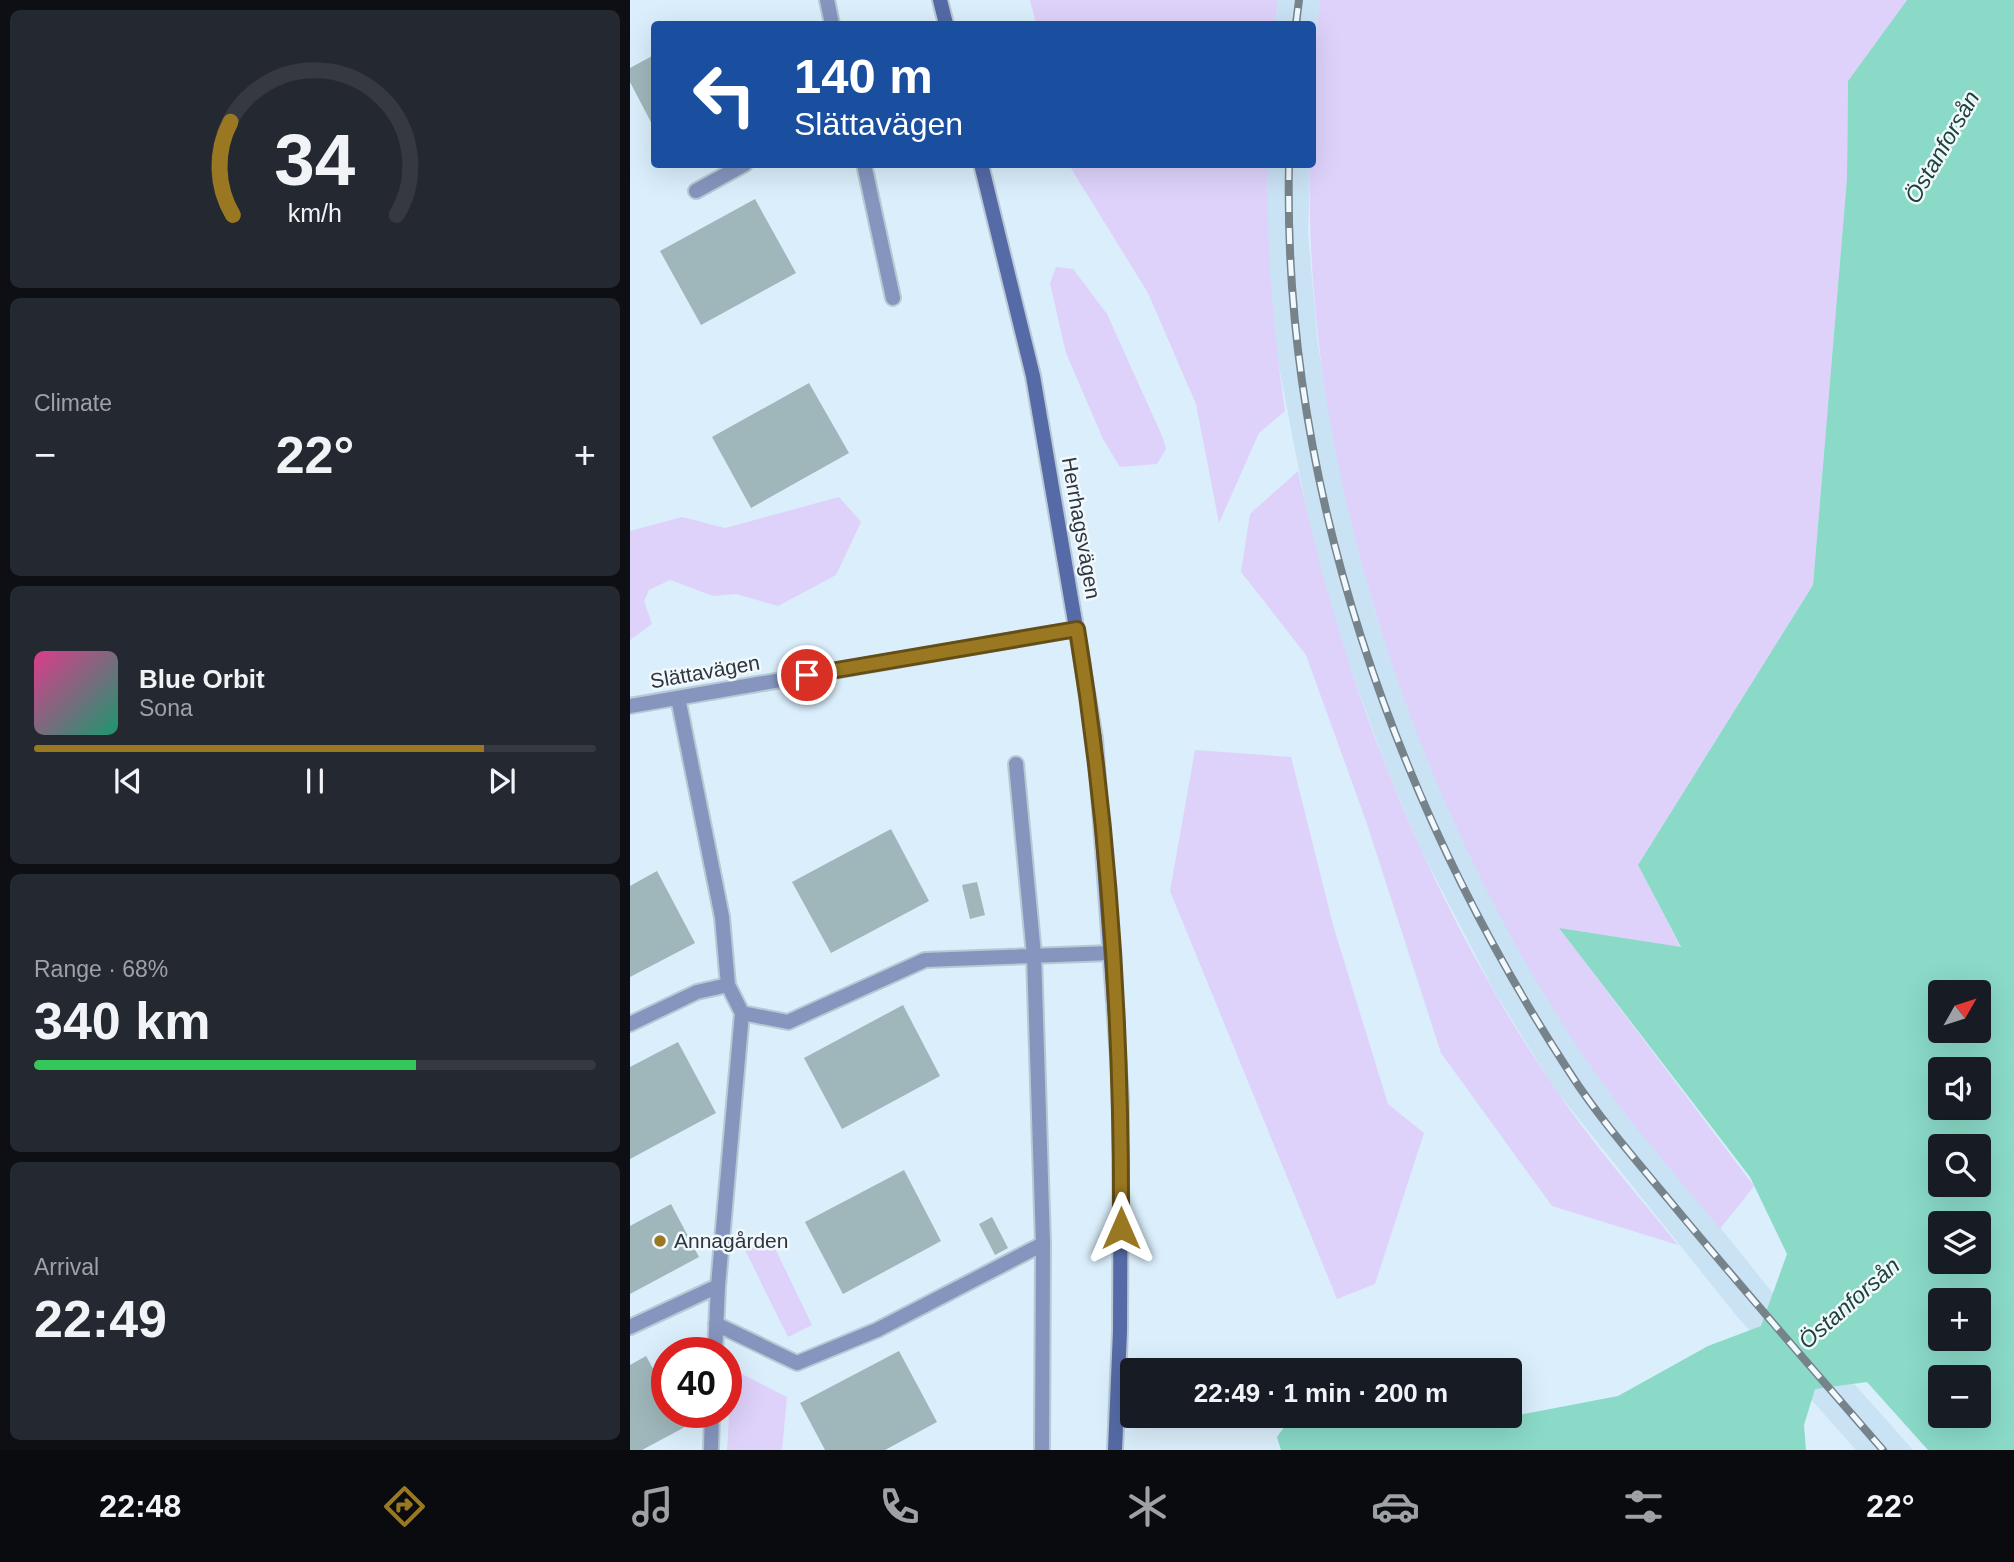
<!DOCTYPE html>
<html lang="en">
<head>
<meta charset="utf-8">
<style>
  :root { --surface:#171b24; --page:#242831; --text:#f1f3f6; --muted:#9ea1a6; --line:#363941; --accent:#9a7822 }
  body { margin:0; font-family:Helvetica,sans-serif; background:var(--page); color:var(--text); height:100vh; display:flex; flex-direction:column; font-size:26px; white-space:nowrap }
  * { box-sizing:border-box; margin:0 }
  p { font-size:23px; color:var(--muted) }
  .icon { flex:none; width:38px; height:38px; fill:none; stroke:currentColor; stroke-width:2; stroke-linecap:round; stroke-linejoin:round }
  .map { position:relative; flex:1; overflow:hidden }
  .details { display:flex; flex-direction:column; gap:10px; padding:10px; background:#0d0f14; width:630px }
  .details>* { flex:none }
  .hud { position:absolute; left:21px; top:21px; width:665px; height:147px; border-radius:7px; box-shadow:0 7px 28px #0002; background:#1a4fa0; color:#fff; overflow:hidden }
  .needle { width:46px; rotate:51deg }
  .tools { position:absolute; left:1298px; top:980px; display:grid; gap:14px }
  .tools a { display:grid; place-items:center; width:63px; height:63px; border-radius:7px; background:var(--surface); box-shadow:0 7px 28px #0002; font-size:35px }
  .speed { position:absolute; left:21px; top:1337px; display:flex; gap:14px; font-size:35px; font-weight:700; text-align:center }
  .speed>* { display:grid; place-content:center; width:91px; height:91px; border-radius:50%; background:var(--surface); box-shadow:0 7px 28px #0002; line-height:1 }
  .speed .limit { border:10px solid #d22; background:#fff; color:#111 }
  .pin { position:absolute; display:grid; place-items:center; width:60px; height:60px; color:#fff; margin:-30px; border:4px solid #fff; border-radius:50%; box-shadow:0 2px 7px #0007 }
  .me { position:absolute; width:77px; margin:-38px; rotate:0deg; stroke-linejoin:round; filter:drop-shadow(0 0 5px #0008) }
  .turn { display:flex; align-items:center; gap:24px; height:147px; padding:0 28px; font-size:32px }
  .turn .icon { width:91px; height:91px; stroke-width:2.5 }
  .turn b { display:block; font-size:49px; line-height:60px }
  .big { font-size:52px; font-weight:700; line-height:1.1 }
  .details .widget { flex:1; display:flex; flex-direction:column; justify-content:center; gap:10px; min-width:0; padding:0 24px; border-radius:10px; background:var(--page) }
  .details .dial { align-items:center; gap:0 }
  .dial svg { height:182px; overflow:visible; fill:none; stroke:var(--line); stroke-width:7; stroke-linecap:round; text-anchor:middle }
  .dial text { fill:var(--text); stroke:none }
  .song { display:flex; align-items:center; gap:21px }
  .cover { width:84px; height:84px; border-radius:10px; background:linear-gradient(135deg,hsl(330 70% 55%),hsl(160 70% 35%)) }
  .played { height:7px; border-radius:4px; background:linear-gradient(90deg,var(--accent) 80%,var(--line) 80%) }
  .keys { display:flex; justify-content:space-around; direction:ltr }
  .heat { display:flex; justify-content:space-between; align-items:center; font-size:38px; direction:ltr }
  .charge { height:10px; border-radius:5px; background:linear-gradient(90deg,#34c759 68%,var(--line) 0) }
  .trip { position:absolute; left:490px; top:1358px; width:402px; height:70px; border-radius:7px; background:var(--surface); box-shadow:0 7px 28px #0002; font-weight:700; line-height:70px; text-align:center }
  .dock { display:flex; height:112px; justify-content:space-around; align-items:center; background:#090b0e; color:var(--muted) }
  .dock .icon { width:49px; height:49px }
  .dock .on { color:var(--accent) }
  .dock b { font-size:32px; color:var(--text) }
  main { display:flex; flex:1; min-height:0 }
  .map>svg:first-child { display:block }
</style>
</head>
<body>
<main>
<section class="details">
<div class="widget dial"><svg viewBox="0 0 100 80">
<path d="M14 69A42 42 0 1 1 86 69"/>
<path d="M14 69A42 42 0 0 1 13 28" stroke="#9a7822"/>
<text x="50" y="56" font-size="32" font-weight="700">34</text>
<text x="50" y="72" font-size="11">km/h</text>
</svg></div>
<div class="widget"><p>Climate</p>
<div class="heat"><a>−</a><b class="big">22°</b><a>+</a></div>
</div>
<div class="widget">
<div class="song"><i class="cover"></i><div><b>Blue Orbit</b><p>Sona</p></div></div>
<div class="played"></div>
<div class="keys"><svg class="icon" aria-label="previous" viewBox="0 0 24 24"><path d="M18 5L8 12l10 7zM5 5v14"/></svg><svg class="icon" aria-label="pause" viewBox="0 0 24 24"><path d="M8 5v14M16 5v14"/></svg><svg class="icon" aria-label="next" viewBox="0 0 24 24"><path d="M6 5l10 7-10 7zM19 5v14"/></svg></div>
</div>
<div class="widget"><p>Range · 68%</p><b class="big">340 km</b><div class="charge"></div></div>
<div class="widget"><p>Arrival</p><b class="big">22:49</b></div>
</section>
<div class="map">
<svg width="1384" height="1450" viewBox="0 0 1384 1450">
  <rect width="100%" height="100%" fill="#daeefb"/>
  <!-- built -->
  <path fill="#c9e2f4" d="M648 0H690L683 64 682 24H645Z
    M638 165H680L678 234 688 346 723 528 745 612 797 756 830 832 900 968 959 1064 1137 1286 1283 1450H1226L1105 1314 924 1088 863 989 791 850 758 772 705 625 682 538 646 351 636 235Z"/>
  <!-- green -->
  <path fill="#ded2fb" d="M400 0H648L645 24H406Z
    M690 0H1277L1218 81 1217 178 1183 585 1008 865 1051 948 930 929 1124 1186 1090 1229C1046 1175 999 1122 959 1064 787 812 673 470 680 165L682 164 683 64Z
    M439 165H638C636 247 643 329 655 411L629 433 589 523 566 404 518 293Z
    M426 267 443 269 477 314 533 438 536 449 527 464 490 467 473 439 436 353 420 283Z
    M668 471C714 689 798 902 924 1087 961 1142 1006 1193 1048 1245L922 1206 811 1053 736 821 676 655 611 572 620 514Z
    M209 497 231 522 206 575 148 606 106 594 83 596 40 580 19 590 14 601 22 624 0 640V531L52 517 95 528Z
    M565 750 661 757 703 925 758 1104 794 1133 745 1284 707 1299 540 891Z
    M140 1238 182 1325 158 1337 115 1250Z
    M102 1369 157 1397 152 1450H97Z"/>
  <!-- water -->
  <path fill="#8adac7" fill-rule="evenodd" d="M1277 0H1384V1450H1298L1237 1382 1185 1389 1174 1425 1176 1450H651L647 1437 662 1416H790L825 1427 988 1396 1078 1346 1131 1326 1157 1254 1120 1177 929 928 1051 947 1008 865 1183 585 1217 178 1218 81ZM1311 992H1349V1031H1311ZM1311 1069H1349V1108H1311ZM1311 1146H1349V1185H1311ZM1311 1223H1349V1262H1311ZM1311 1300H1349V1339H1311ZM1311 1377H1349V1416H1311Z"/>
  <!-- building -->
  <path fill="#9fb7bb" d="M24 55V128L0 82V68Z
    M125 199 166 273 71 325 30 251Z
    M179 383 219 453 121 508 82 437Z
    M261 829 299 901 201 953 162 882Z
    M27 871 65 943 0 977V886Z
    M347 882 355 915 340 919 332 885Z
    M273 1005 310 1076 212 1129 174 1058Z
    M48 1042 86 1113 0 1159V1067Z
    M274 1170 311 1241 213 1294 175 1222Z
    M41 1204 69 1257 0 1294V1226Z
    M362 1217 378 1248 365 1255 349 1224Z
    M269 1351 307 1422 255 1450H195L170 1403Z
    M16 1356 37 1394V1412H47L55 1427 12 1450H0V1365Z"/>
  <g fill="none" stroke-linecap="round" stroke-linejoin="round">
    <!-- lane casing -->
    <g stroke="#b8c9d5" stroke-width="18">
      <path id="lane" d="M197 0 202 24
        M234 164 263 298
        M66 191 115 164
        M48 698 92 917 98 985 112 1013 158 1022 295 960 481 953
        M386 764 404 955 413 1244 412 1450
        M0 1024 67 992 98 985
        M86 1324 167 1363 247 1330 413 1244
        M0 1327 88 1286 112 1013
        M85 1353 88 1286
        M81 1450 82 1412"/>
    </g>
    <!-- street casing -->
    <g stroke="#b8c9d5" stroke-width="18">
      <path id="street" d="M0 706 447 629"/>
    </g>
    <!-- secondary casing -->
    <g stroke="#b8c9d5" stroke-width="18">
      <path id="secondary" d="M310 0 316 24
        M351 164 403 376 465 739 491 1099 490 1331 485 1450"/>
    </g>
    <!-- lane -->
    <use href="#lane" stroke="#8595be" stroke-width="14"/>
    <!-- street -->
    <use href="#street" stroke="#8595be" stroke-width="14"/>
    <!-- secondary -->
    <use href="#secondary" stroke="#556aa6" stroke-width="14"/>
    <!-- rail casing -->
    <g stroke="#76838b" stroke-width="8">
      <path id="rail" d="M666 24 669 0
        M659 164C652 485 766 806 940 1073 969 1118 1005 1159 1039 1200 1109 1285 1181 1367 1253 1450"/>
    </g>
    <!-- rail -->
    <use href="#rail" stroke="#f1f9fe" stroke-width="5" stroke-dasharray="16" stroke-linecap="butt"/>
  </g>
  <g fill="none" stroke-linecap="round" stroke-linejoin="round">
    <!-- route casing -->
    <g stroke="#644e16" stroke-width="18">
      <path id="route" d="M177 675 447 629C479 826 492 1028 491 1228"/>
    </g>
    <!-- route -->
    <use href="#route" stroke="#9a7822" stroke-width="12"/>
  </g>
  <!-- markers -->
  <circle fill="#9a7822" stroke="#f1f9fe" stroke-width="2.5" cx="30" cy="1241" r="7"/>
  <g text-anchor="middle" stroke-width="5" stroke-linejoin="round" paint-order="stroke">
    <!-- street labels -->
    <g font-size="21" fill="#2f363b" stroke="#f1f9fe">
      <text transform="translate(451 528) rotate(80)" y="7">Herrhagsvägen</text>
      <text transform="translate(75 672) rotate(-10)" y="7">Slättavägen</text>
    </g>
    <!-- poi labels -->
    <g font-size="21" fill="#2f363b" stroke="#f1f9fe" text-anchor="start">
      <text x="44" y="1248">Annagården</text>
    </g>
    <!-- water labels -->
    <g font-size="23" font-style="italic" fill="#1e433a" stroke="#f1f9fe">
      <text transform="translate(1312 147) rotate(-60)" y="8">Östanforsån</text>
      <text transform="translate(1219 1303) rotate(-41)" y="8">Östanforsån</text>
    </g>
  </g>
</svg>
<div class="tools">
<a><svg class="needle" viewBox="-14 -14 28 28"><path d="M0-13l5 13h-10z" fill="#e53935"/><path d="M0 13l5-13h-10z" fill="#9ea1a6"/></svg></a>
<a><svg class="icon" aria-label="sound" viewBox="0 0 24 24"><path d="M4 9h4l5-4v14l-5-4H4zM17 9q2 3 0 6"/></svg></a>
<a><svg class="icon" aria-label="search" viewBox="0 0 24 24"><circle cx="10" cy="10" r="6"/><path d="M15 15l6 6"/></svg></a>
<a><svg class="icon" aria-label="layers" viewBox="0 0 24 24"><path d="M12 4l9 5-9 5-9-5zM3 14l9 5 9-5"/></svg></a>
<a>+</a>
<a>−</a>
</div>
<div class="speed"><div class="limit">40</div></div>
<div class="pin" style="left:177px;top:675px;background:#d93025"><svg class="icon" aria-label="arrive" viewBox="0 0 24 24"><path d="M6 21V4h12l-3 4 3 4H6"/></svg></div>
<svg class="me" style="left:491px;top:1228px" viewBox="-20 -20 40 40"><path d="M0-17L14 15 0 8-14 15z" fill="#9a7822" stroke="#fff" stroke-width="4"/></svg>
<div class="trip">22:49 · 1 min · 200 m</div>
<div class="hud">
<div class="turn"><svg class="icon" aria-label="left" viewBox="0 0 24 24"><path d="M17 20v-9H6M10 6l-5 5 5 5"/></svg><div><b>140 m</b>Slättavägen</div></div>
</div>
</div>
</main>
<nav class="dock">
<b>22:48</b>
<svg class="icon on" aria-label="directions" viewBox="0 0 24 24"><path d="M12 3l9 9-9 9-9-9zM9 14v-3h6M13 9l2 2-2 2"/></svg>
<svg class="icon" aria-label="music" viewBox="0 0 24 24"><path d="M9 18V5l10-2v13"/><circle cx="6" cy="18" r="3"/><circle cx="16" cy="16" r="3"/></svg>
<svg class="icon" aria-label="phone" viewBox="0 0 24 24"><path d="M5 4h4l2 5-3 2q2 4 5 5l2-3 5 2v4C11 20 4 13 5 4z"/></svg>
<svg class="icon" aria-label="climate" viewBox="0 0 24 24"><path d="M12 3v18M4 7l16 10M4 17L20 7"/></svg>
<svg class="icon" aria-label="car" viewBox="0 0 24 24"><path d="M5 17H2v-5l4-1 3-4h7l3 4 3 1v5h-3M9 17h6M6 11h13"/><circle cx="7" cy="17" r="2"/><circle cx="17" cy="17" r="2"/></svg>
<svg class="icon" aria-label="filters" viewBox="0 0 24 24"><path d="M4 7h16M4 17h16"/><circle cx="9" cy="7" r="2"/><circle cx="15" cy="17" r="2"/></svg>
<b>22°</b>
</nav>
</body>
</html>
